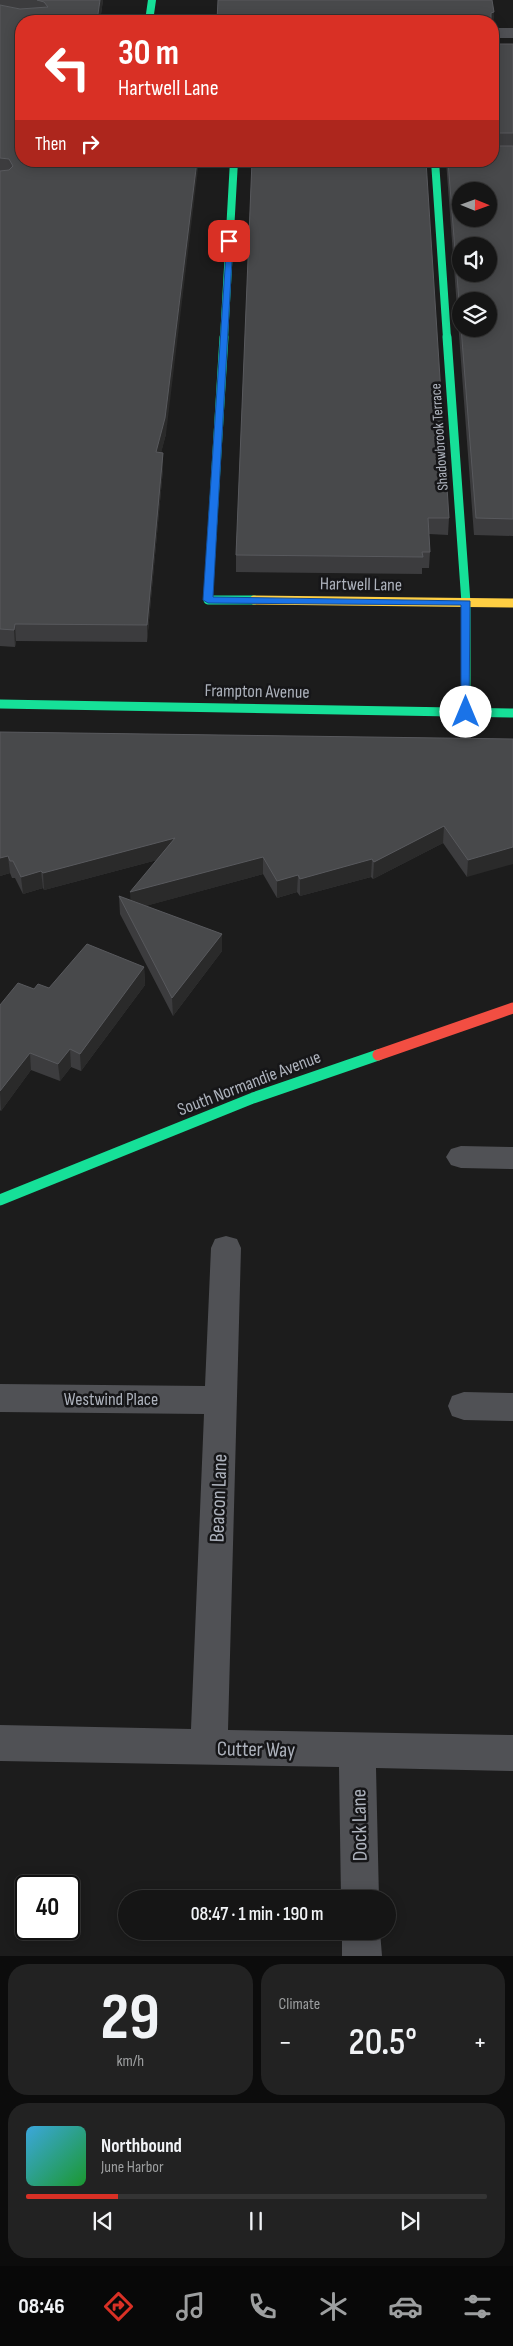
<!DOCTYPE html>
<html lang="en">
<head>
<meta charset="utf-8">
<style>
  :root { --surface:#151515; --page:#222; --text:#f1f3f6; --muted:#9d9fa0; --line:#343434; --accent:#d93025 }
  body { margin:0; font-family:"Sofia Sans Condensed",sans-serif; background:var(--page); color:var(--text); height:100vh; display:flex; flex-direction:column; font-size:19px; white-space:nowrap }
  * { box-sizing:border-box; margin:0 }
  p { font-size:16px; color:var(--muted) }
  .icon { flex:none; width:28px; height:28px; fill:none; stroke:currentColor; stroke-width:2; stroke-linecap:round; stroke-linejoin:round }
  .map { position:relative; height:1956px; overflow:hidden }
  .drawer { display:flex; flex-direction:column; gap:8px; padding:8px; background:#0c0c0c; flex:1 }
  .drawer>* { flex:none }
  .banner { position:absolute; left:15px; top:15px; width:484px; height:152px; border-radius:20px; box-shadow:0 2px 12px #0003,0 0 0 1px var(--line); background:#d93025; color:#fff; overflow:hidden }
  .needle { width:32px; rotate:91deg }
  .tools { position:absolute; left:452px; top:182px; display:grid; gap:10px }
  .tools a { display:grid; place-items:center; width:45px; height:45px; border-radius:50%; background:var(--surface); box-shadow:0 2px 12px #0003,0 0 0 1px var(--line); font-size:25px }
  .speed { position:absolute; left:15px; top:1875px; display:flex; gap:10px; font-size:25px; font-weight:700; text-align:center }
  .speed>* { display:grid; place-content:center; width:65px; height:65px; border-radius:50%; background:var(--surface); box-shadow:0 2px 12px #0003,0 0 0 1px var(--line); line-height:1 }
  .speed .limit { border:2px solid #111; border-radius:8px; background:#fff; color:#111 }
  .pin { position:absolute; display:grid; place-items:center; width:42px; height:42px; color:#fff; margin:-21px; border-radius:10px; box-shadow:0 2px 8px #0006 }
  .me { position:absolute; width:55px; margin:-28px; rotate:0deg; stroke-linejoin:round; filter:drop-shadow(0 0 4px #0008) }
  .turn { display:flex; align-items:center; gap:18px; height:105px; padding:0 20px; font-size:22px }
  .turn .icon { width:65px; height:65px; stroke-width:2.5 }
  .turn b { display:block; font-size:35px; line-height:42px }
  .then { display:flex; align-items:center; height:48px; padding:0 20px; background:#0003; gap:10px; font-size:19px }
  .big { font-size:38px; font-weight:600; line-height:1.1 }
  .drawer .card { flex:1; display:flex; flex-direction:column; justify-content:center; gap:8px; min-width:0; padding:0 18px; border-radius:20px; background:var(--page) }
  .drawer .dial { align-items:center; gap:0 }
  .dial b { font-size:65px; line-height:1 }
  .song { display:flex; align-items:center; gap:15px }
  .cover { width:60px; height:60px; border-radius:8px; background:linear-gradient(135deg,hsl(200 70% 55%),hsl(130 70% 35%)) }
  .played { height:5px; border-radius:2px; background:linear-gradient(90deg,var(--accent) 20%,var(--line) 20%) }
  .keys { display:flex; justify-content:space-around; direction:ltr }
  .heat { display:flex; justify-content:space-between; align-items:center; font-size:28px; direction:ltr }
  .drawer .tiles { flex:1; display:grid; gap:8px; grid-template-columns:1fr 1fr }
  .card:last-child { grid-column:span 2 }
  .trip { position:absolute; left:118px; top:1890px; width:278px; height:50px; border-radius:25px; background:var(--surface); box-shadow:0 2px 12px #0003,0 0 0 1px var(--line); font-weight:600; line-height:50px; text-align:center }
  .tab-bar { display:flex; height:80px; justify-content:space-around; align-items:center; background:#080808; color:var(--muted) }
  .tab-bar .icon { width:35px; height:35px }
  .tab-bar .current { color:var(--accent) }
  .tab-bar b { font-size:22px; color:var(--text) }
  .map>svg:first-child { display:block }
</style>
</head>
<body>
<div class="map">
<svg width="513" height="1956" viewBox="0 0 513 1956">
  <rect width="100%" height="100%" fill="#1c1c1c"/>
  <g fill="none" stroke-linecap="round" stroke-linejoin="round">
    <!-- street -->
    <path fill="#505155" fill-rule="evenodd" d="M492 28H513V38H492Z
      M461 1146 513 1147V1169L461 1168 451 1165 446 1157 451 1149Z
      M226 1236 237 1239 241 1248 228 1730 513 1735V1771L376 1768 379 1899H341L339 1767 0 1761V1725L191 1729 204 1414 0 1412V1384L205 1386 211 1248 215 1239Z
      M464 1392 513 1393V1421L464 1420 452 1416 448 1406 452 1396Z
      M342 1931H380L382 1956H342Z"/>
    <!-- fast-far2 -->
    <path stroke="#16e098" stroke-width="8" d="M149 21 152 0
      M435 161 447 338
      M224 338 234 161"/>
    <!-- fast-far1 -->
    <path stroke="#16e098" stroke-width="9" d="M224 337 208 600H254
      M447 337 466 603V712
      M0 704 513 713"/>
    <!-- fast -->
    <path stroke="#16e098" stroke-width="11" d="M0 1200 253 1098 378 1055"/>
    <!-- slow -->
    <path stroke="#ffcf43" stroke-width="9" d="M254 600 513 603"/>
    <!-- jam -->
    <path stroke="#f24e42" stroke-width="11" d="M378 1055 513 1008"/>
  </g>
  <!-- wall -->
  <path fill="#3c3c3e" d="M0 0H103L100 21H21L166 434 161 452 163 453V469L147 642 16 641 15 647 0 646Z
    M494 12 493 24 498 44H513V536L474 535 446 161H492V21Z
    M252 161 449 518 448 535 429 534 430 552 429 568H422V574L236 572V555Z
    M0 732 513 739 467 877 443 843 373 879 371 877 300 896 297 892 277 898 263 874 145 906 222 934V951L173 1016 120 914 119 896 130 901 157 860 44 890 43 888 23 894 15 878H12L10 873 0 876Z
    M144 967 145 985 81 1071 71 1067 60 1081 31 1070 1 1111 0 1110V1005L34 989 49 988Z"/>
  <!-- shaded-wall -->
  <path fill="#2a2a2a" d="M100 0H103L100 21H97Z
    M494 12 492 26V21H491V13Z
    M197 161H199L166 434 157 469 156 452Z
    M163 453V469L147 642V625Z
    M15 624 16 641 15 647 14 630Z
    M444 826 443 843 373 879 374 862Z
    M175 838 176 855 44 890 43 873Z
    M513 847V864L467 877 468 860Z
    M8 856 10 873 0 876V858Z
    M263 857V874L131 910 130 892Z
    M372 859 371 877 300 896V879Z
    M41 871 43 888 23 894 21 877Z
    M298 875 297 892 277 898V881Z
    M222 934V951L173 1016 172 998Z
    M144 967 145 985 81 1071 80 1054Z
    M70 1049 71 1067 60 1081 58 1064Z
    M30 1053 31 1070 1 1111 0 1091Z"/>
  <!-- building -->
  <path fill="#48494b" stroke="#58595d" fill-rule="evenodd" d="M37 0H100L97 21H21V161H197L165 418 156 452 163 453 147 625 15 624 14 630 0 629V171L9 170 13 166 9 159 0 158V5L20 9 48 7 44 2Z
    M218 0H492L494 12 491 13V21H217Z
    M492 24 496 25 498 44H513V133H492Z
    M492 146H513V519L476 518 448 161H492ZM461 191H489V219H461ZM461 246H489V274H461ZM461 301H489V329H461Z
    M252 161H426L449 518H428L430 552H422L423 557 236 555Z
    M0 732 513 739V847L468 860 444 826 374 862 372 859 300 879 298 875 277 881 263 857 130 892 175 838 43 873 41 871 21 877 13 861H10L8 856 0 858Z
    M119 896 222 934 172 998Z
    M87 944 144 967 80 1054 70 1049 58 1064 30 1053 0 1091V1005L18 983 34 989 38 984 49 988Z"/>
  <!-- route -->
  <path fill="#1a73e8" stroke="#114b97" d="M227 239 233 241 213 597 470 601 469 714 466 715 461 712V605L208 603 203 600Z"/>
  <g text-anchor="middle" stroke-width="5" stroke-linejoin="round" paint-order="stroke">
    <!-- far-street labels -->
    <g font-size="15" fill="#adb2bc" stroke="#161618">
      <text transform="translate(439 437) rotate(-94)" y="5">Shadowbrook Terrace</text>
    </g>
    <!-- street labels -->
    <g font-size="18" fill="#adb2bc" stroke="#161618">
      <text transform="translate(361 584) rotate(1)" y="6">Hartwell Lane</text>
      <text transform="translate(257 691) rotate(1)" y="6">Frampton Avenue</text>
      <text transform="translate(249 1083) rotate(-21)" y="6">South Normandie Avenue</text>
      <text x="111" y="1405">Westwind Place</text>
    </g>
    <!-- near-street labels -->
    <g font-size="21" fill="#adb2bc" stroke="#161618">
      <text transform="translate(218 1498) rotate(-88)" y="7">Beacon Lane</text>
      <text transform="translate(256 1749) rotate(1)" y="7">Cutter Way</text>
      <text transform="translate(359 1825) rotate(-91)" y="7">Dock Lane</text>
    </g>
  </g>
</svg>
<div class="tools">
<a><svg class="needle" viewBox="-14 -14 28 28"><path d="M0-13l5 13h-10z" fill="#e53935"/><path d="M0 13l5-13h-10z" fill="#9d9fa0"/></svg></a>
<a><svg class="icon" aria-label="sound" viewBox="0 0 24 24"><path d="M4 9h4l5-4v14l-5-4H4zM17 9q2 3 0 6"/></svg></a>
<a><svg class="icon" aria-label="layers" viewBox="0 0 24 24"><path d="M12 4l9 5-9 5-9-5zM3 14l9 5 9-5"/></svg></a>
</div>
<div class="speed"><div class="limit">40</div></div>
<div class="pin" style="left:229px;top:241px;background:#d93025"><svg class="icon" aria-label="arrive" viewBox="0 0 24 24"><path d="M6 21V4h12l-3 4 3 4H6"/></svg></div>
<svg class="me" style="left:466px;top:712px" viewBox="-20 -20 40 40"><circle r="19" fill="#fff"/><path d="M0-13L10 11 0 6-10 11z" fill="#1a73e8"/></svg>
<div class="trip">08:47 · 1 min · 190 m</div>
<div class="banner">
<div class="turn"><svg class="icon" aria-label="left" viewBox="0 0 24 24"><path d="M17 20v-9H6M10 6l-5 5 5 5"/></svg><div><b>30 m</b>Hartwell Lane</div></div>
<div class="then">Then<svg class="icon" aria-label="right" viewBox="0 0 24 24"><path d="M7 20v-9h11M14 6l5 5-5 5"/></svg></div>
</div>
</div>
<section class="drawer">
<div class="tiles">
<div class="card dial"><b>29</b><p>km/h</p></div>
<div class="card"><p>Climate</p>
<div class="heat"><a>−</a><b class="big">20.5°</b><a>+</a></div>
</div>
<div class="card">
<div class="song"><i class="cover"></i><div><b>Northbound</b><p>June Harbor</p></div></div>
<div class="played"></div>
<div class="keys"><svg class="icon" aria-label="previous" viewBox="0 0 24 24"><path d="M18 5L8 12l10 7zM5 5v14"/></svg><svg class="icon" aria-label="pause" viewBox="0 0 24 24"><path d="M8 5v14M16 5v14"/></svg><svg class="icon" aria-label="next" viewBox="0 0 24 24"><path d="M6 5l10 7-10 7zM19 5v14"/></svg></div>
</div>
</div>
</section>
<nav class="tab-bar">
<b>08:46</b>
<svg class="icon current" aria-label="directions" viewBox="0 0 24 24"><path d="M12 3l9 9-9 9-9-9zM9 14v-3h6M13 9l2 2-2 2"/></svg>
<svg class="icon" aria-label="music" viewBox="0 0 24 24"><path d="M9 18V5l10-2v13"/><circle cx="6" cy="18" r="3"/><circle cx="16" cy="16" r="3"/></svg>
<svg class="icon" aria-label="phone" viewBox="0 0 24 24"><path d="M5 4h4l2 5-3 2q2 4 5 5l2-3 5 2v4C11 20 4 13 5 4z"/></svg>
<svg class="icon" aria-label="climate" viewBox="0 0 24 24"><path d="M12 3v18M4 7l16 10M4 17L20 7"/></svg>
<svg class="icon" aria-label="car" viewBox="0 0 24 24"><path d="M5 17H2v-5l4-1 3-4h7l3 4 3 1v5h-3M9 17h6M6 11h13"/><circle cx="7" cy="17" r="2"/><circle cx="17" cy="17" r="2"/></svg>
<svg class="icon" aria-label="filters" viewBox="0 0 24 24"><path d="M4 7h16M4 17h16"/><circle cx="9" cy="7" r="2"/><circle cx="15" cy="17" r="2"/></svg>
</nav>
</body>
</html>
